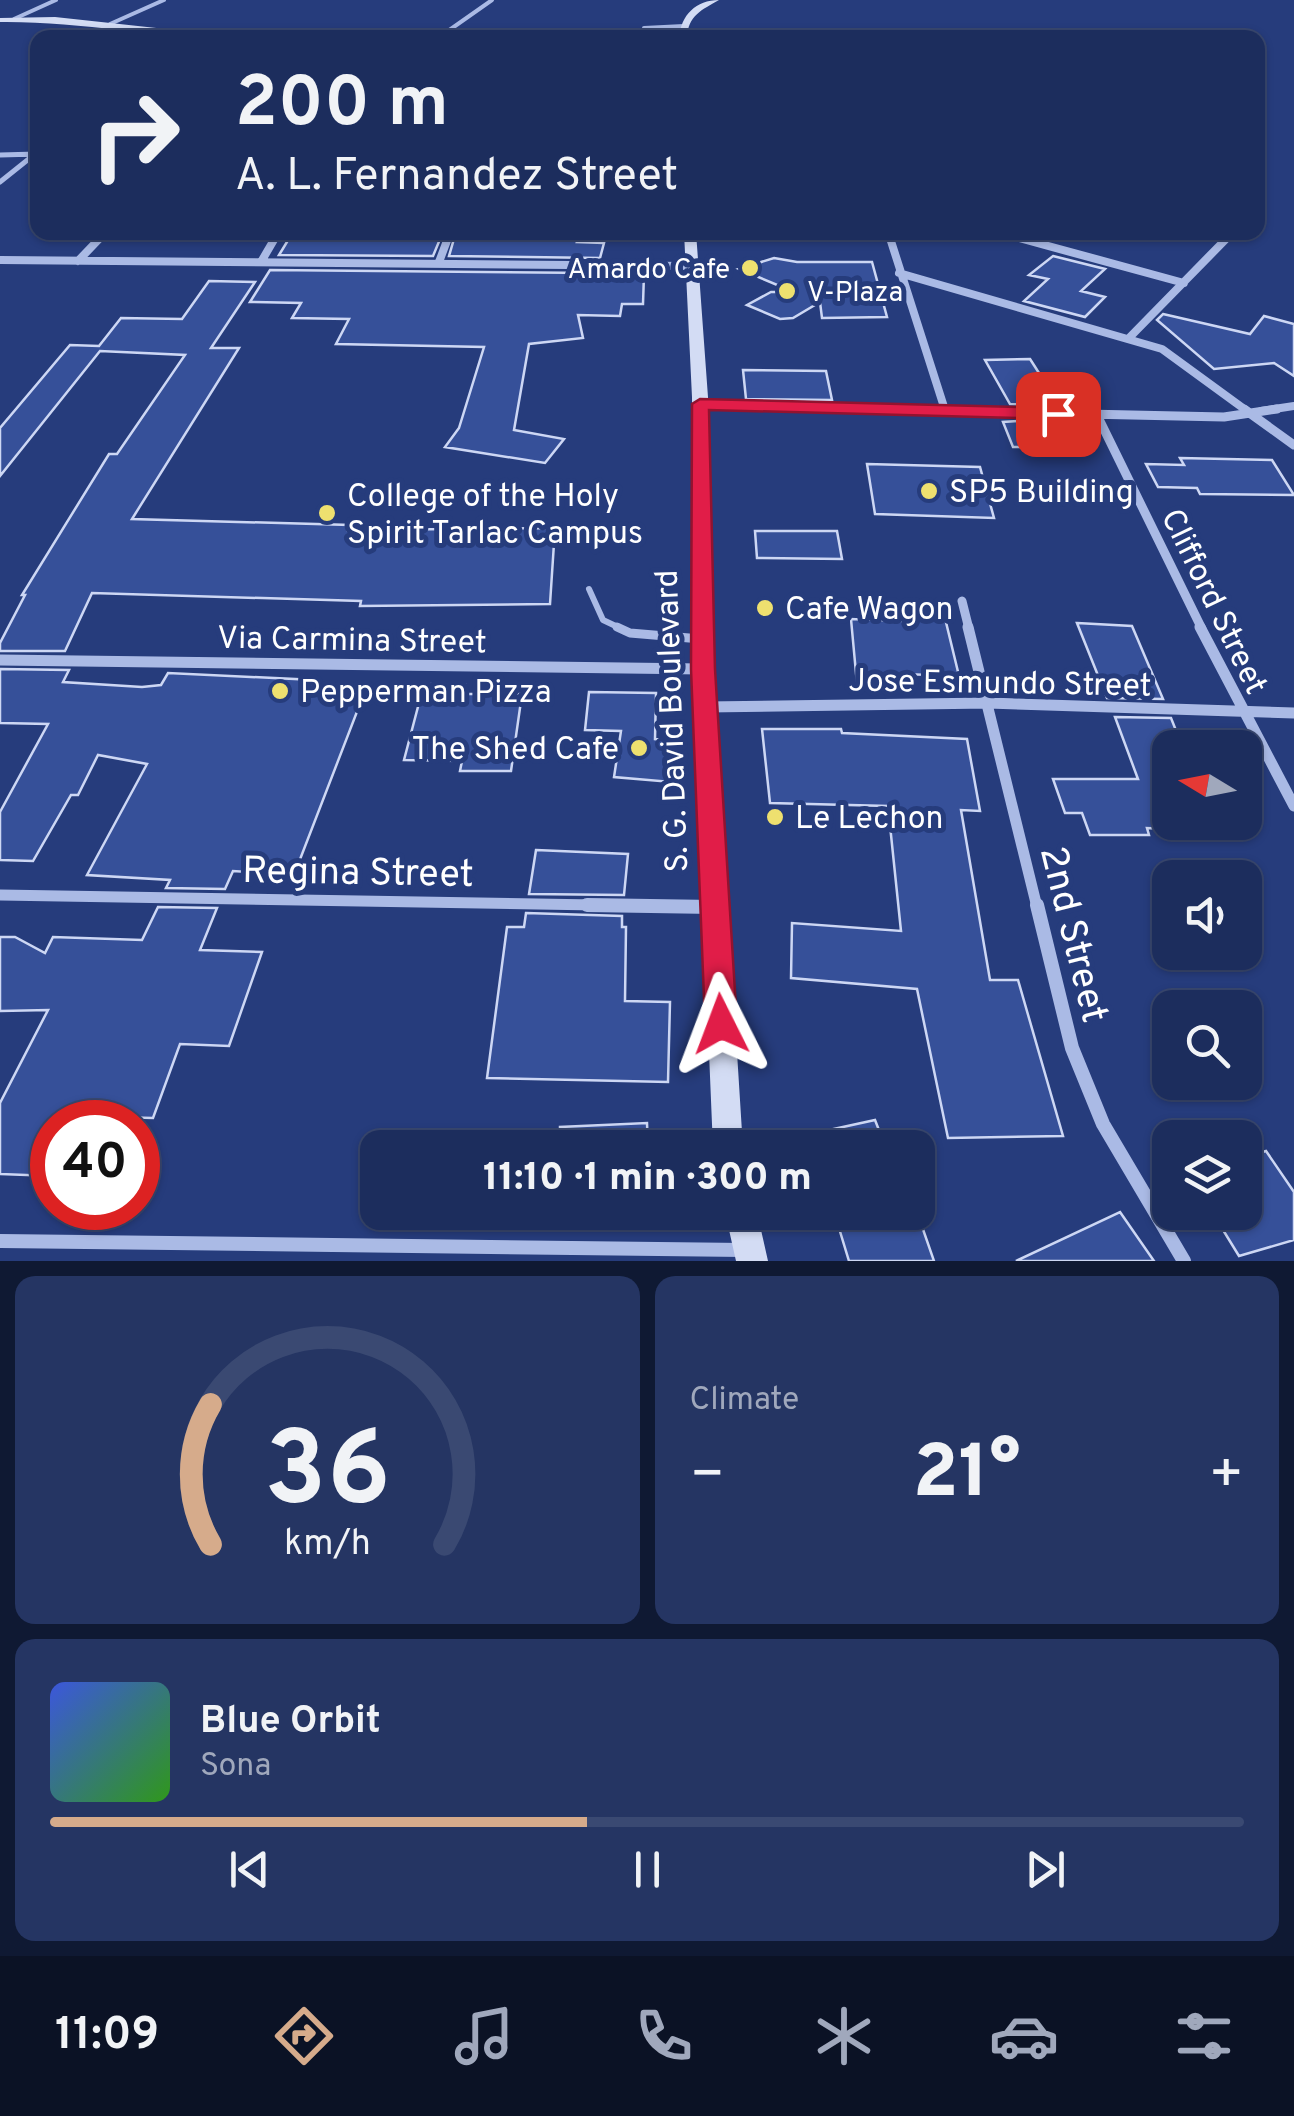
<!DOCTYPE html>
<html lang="en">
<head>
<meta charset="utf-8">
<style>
  :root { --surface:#1c2d5d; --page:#253563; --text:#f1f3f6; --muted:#a0a8bc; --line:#3a4972; --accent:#d6ab8b }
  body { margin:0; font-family:Overpass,sans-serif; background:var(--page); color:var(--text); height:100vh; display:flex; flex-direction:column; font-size:38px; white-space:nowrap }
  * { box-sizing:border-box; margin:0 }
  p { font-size:32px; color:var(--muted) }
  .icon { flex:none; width:55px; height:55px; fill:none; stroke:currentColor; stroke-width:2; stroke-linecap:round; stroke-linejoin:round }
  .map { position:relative; height:1261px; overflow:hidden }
  .side { display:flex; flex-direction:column; gap:15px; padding:15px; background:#0f1933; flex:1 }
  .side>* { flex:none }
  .hud { position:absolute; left:30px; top:30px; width:1235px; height:210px; border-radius:20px; box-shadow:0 2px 8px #0004,0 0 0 2px var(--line); background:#1c2d5d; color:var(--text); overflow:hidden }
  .needle { width:65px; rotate:280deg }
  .buttons { position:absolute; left:1152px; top:730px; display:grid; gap:20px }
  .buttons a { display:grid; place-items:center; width:110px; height:110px; border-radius:20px; background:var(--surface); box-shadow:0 2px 8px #0004,0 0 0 2px var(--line); font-size:50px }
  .speed { position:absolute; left:30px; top:1100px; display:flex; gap:20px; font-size:50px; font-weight:700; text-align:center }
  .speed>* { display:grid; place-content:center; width:130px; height:130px; border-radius:50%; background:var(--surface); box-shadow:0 2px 8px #0004,0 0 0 2px var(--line); line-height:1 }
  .speed .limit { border:15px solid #d22; background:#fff; color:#111 }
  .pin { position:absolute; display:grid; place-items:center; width:85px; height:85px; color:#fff; margin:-42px; border-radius:20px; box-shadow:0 5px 15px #0006 }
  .me { position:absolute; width:110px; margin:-55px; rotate:357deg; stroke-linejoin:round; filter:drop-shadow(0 0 8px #0008) }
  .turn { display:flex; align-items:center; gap:35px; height:210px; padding:0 40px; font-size:45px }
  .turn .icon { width:130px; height:130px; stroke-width:2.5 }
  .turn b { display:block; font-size:70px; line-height:85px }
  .big { font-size:75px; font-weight:800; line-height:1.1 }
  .side .widget { flex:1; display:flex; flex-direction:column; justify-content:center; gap:15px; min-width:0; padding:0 35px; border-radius:20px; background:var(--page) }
  .side .dial { align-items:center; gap:0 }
  .dial svg { height:260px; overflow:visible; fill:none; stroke:var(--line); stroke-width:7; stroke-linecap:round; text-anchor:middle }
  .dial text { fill:var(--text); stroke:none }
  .song { display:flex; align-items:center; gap:30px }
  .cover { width:120px; height:120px; border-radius:15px; background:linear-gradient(135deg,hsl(230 70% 55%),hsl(110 70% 35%)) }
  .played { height:10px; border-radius:5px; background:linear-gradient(90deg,var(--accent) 45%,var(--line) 45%) }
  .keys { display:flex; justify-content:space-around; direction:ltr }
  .heat { display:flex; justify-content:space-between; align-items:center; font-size:55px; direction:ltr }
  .side .tiles { flex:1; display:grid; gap:15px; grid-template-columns:1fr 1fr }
  .widget:last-child { grid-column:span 2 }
  .trip { position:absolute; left:360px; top:1130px; width:575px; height:100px; border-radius:20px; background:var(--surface); box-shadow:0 2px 8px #0004,0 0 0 2px var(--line); font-weight:800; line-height:100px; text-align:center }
  .menu { display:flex; height:160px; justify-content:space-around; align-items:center; background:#0b1225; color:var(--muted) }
  .menu .icon { width:70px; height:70px }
  .menu .current { color:var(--accent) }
  .menu b { font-size:45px; color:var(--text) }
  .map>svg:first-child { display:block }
</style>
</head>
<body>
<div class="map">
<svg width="1294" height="1261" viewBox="0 0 1294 1261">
  <rect width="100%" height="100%" fill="#263c7c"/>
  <!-- building -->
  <path fill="#365099" stroke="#cdd7f4" stroke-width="2.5" d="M293 232H443L433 256 279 255Z
    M456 232H581L577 242 604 243 600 258 449 256Z
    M1053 256 1105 269 1081 291 1105 297 1085 317 1024 301 1048 279 1029 275Z
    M774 258 797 262H872L887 317 822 318 820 302 793 318 780 319 747 305 771 292H794L739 269Z
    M270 270 595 273 644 274 643 304H622L620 316 578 315 583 338 529 344 514 430 564 439 545 463 445 447 459 428 484 347 336 344 349 319 292 318 301 303 250 302Z
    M209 281 255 282 211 348H239L132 519 350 525 348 530 555 528 550 604 360 606 361 601 92 593 65 651H0V643L25 595H22L109 454H117L185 355 100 351 0 476V428L70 345 99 346 121 318 182 319Z
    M1163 314 1250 334 1264 316 1294 324V376L1274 363 1214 369 1157 320Z
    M1030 359 1057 401H1052L1054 405 1010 404 985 360Z
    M743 370 826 371 832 400 746 399Z
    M1020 421 1062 422 1075 447H1013L1003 422Z
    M1180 458 1272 460 1294 495 1200 494 1197 488 1158 487 1146 464 1184 465Z
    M867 464 980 467 994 518 875 514Z
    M755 531H837L842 559 757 558Z
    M900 612 944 614 959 676 903 674 904 686 857 684 851 619 901 621Z
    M1077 623 1132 626 1163 699 1107 698Z
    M0 669 69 670 63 682 142 687 161 685 168 673 314 680 310 688 365 691 294 875 233 871 225 889 166 888 170 880 87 875 147 764 98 755 78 795H71L33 861 0 860V812L48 724 0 723Z
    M424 684 465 685 463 694H522L511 771H460L462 761 404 760Z
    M589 692 656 693 655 739 675 741 671 782 614 777 621 731 585 730Z
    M1115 717 1171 718 1183 748H1170V829L1147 828 1149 835H1090L1082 813H1065L1053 779H1138Z
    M762 729H841L842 733 967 739 980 811 961 810 990 980H1018L1063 1136 948 1138 917 989 791 978 792 923 901 931 888 806 770 803Z
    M536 850 628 854 624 895 529 894Z
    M158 907 217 908 200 950 262 952 229 1046 180 1044 153 1118 77 1116 74 1122H52V1176L0 1174V1103L48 1010 0 1011V937H15L45 953 53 937 142 940Z
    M526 913 622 916V927H626L625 1001 670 1002 668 1082 487 1078 507 927H524Z
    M875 1120 886 1148H799L797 1137Z
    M647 1123 648 1148H560V1127Z
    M1266 1151 1294 1192V1240L1239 1256 1212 1212H1245V1157Z
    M848 1212H917L934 1261H849L835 1215Z
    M1120 1212 1154 1261H1016Z"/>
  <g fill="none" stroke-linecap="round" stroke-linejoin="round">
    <!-- lane-far2 -->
    <path stroke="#aabae5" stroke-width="4" d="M644 28 684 26
      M438 38 492 0"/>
    <!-- lane-far1 -->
    <path stroke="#aabae5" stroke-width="6" d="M589 589 603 620 622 629"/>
    <!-- lane -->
    <path stroke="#aabae5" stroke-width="9" d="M617 627 630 633 701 639"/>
    <!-- street-far5 -->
    <path stroke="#aabae5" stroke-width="4" d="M14 19 56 0
      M110 24 164 0
      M682 30 737 38"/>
    <!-- street-far4 -->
    <path stroke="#aabae5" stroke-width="5" d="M0 155 37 154
      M0 182 35 154
      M888 232 891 240
      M998 232 1028 240
      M98 240 106 232
      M273 240 278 232
      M447 240 450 232
      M1225 240 1233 232"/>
    <!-- street-far3 -->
    <path stroke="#aabae5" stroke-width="8" d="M890 238 945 410
      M1019 238 1184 283
      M0 260 691 266
      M78 261 100 238
      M261 262 275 238
      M439 262 448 238
      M899 273 1162 349 1247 411
      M1129 338 1227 238
      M700 405 969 411
      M1261 411 1294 406"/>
    <!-- street-far2 -->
    <path stroke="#aabae5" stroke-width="9" d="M859 409 1224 417 1277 409
      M1244 409 1294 445
      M1097 415 1202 629
      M962 601 969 629"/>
    <!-- street-far1 -->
    <path stroke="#aabae5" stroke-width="11" d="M968 627 1037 907
      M1200 627 1294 806
      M0 660 702 669
      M706 707 988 703 1294 713
      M0 895 714 907"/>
    <!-- street -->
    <path stroke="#aabae5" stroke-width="14" d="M587 905 714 907
      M1037 905 1072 1048 1103 1124 1184 1261
      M0 1241 744 1250"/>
    <!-- secondary -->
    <path fill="#d3dcf4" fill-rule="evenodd" d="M719 0C702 10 688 15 687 38H679C681 15 696 0 719 0Z
      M55 17 230 36 234 38C155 38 79 21 0 22V18Z
      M684 232H696L708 397 713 669 743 1148H713L693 669 692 397Z
      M725 1212H757L768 1261H736Z"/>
  </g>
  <!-- route -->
  <path fill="#e11d48" stroke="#92132f" stroke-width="2.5" d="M700 399 1058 408 1067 414 1058 419 709 410 715 669 737 1024 732 1033 721 1037 710 1033 705 1024 691 669 692 404Z"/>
  <!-- markers -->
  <g fill="#eee06f" stroke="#263c7c" stroke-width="4">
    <circle cx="750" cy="268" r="10"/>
    <circle cx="787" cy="291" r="10"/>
    <circle cx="929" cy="491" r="10"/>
    <circle cx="327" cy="513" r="10"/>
    <circle cx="765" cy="608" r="10"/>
    <circle cx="280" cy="691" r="10"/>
    <circle cx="639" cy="748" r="10"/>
    <circle cx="775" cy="817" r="10"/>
  </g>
  <g text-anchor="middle" stroke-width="10" stroke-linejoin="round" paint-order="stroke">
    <!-- far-poi labels -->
    <g font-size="28" fill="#fff" stroke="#263c7c" text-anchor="end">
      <text x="730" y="278">Amardo Cafe</text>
      <text x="807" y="301" text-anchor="start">V-Plaza</text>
    </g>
    <!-- poi labels -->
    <g font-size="32" fill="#fff" stroke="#263c7c" text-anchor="start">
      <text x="949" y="502">SP5 Building</text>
      <text x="347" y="506">College of the Holy<tspan x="347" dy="37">Spirit Tarlac Campus</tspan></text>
      <text x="785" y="619">Cafe Wagon</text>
      <text x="300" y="702">Pepperman Pizza</text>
      <text x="619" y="759" text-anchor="end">The Shed Cafe</text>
      <text x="795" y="828">Le Lechon</text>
    </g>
    <!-- street labels -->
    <g font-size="32" fill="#fff" stroke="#263c7c">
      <text transform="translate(1215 601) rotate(64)" y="11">Clifford Street</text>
      <text transform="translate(352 639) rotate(1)" y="11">Via Carmina Street</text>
      <text transform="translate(1000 682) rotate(1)" y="11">Jose Esmundo Street</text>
      <text transform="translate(671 721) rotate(-92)" y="11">S. G. David Boulevard</text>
    </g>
    <!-- near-street labels -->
    <g font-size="38" fill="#fff" stroke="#263c7c">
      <text transform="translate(358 871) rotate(1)" y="13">Regina Street</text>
      <text transform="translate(1075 934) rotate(76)" y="13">2nd Street</text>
    </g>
  </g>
</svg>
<div class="buttons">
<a><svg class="needle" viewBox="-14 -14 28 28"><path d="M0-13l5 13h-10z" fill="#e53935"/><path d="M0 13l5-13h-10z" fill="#a0a8bc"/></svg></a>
<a><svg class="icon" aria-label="sound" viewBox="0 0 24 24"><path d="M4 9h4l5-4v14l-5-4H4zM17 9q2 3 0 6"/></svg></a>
<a><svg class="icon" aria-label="search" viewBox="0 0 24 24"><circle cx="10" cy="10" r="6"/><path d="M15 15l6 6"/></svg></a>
<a><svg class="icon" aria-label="layers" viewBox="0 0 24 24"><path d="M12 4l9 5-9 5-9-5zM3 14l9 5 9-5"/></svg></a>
</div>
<div class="speed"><div class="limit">40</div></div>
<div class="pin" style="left:1058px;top:414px;background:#d93025"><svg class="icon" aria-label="arrive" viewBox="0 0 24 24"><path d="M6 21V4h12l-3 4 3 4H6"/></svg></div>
<svg class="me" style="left:721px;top:1024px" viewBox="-20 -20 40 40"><path d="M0-17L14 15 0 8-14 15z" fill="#e11d48" stroke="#fff" stroke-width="4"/></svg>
<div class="trip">11:10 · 1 min · 300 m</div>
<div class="hud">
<div class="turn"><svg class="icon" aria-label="right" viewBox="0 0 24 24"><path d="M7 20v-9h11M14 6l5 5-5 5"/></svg><div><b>200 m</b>A. L. Fernandez Street</div></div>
</div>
</div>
<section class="side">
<div class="tiles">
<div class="widget dial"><svg viewBox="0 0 100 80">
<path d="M14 69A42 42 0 1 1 86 69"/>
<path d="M14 69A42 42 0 0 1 14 26" stroke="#d6ab8b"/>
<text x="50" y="56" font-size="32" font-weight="700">36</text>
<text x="50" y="72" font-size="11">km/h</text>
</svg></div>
<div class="widget"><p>Climate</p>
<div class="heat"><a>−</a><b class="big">21°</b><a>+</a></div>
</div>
<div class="widget">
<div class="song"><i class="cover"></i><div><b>Blue Orbit</b><p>Sona</p></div></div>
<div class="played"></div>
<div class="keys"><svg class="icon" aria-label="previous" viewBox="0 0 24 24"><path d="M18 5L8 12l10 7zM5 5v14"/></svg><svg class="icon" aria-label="pause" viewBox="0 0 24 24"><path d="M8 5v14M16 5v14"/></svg><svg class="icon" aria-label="next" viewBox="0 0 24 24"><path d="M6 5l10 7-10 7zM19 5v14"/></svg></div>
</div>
</div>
</section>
<nav class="menu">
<b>11:09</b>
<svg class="icon current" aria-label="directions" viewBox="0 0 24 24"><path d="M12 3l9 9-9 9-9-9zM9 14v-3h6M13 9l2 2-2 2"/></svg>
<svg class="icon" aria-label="music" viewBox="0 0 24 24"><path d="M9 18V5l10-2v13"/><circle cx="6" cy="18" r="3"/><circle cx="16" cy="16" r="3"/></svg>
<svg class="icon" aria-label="phone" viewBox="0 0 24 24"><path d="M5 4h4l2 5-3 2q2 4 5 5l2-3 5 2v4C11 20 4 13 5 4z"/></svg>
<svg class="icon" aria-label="climate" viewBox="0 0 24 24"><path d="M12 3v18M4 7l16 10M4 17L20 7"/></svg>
<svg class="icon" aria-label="car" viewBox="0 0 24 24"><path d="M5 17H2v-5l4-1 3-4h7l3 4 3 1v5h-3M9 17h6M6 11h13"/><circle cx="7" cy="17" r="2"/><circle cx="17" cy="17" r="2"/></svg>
<svg class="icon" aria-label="filters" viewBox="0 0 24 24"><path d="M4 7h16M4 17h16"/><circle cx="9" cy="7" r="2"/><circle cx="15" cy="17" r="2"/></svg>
</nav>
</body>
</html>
